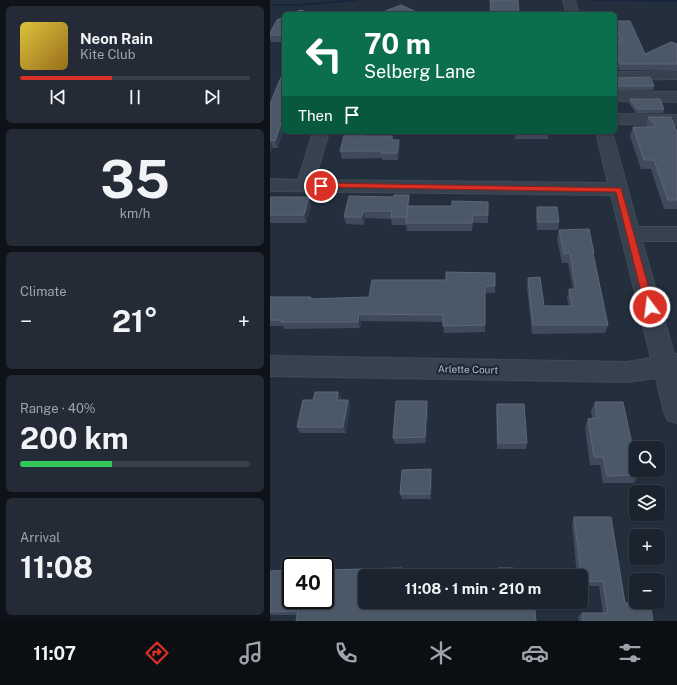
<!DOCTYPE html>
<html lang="en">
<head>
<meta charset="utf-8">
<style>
  :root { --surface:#1b232e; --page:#242b36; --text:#f1f3f6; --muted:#a0a4aa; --line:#39404a; --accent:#d93025 }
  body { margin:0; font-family:"Public Sans",sans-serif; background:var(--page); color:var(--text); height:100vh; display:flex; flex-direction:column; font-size:15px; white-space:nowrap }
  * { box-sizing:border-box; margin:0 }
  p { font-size:13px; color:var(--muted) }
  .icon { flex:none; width:22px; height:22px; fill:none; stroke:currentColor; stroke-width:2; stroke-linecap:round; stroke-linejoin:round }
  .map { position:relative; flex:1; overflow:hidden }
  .sheet { display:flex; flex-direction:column; gap:6px; padding:6px; background:#0f1319; width:270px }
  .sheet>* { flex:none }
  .hud { position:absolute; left:12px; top:12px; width:335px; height:122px; border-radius:6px; box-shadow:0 1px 3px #0004,0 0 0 1px var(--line); background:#0b6e4f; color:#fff; overflow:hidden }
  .buttons { position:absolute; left:359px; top:441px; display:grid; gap:8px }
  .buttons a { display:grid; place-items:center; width:36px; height:36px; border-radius:6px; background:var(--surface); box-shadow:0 1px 3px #0004,0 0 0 1px var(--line); font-size:20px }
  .speed { position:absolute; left:12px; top:557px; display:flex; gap:8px; font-size:20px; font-weight:700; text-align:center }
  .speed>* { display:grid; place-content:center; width:52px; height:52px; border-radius:50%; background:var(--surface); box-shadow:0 1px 3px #0004,0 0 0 1px var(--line); line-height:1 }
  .speed .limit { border:2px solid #111; border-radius:6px; background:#fff; color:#111 }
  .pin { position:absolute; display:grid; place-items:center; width:34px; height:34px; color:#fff; margin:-17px; border:2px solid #fff; border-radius:50%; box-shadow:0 1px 4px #0007 }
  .me { position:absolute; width:44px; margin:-22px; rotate:345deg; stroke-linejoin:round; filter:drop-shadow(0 0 3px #0008) }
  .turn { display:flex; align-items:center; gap:14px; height:84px; padding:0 16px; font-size:18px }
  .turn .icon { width:52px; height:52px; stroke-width:2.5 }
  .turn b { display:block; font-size:28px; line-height:34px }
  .then { display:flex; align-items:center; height:38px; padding:0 16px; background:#0003; gap:8px; font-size:15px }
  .big { font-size:30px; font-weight:700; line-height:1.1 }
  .sheet .widget { flex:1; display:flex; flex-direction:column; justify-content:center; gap:6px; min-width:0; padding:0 14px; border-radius:6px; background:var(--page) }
  .sheet .dial { align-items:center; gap:0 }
  .dial b { font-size:52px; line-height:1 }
  .song { display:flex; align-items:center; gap:12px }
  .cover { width:48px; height:48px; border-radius:6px; background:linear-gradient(135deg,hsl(50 70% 55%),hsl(40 70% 35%)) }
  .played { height:4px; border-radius:2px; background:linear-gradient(90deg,var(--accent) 40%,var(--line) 40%) }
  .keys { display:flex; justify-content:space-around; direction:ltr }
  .heat { display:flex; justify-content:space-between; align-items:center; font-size:22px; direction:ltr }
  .charge { height:6px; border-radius:3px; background:linear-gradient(90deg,#34c759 40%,var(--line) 0) }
  .trip { position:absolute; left:88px; top:569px; width:230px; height:40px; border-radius:6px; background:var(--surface); box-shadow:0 1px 3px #0004,0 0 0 1px var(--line); font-weight:700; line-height:40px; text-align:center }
  .dock { display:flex; height:64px; justify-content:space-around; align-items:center; background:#0b0e12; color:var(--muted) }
  .dock .icon { width:28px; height:28px }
  .dock .current { color:var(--accent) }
  .dock b { font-size:18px; color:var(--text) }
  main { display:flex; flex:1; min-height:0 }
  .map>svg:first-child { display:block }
</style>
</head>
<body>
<main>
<section class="sheet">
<div class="widget">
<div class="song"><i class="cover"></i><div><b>Neon Rain</b><p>Kite Club</p></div></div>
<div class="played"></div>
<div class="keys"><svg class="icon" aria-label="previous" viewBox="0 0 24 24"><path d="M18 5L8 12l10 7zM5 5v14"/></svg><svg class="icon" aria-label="pause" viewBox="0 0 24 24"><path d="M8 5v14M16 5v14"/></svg><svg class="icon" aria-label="next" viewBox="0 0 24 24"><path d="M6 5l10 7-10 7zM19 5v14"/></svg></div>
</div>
<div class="widget dial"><b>35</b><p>km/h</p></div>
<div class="widget"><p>Climate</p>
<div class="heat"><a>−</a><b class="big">21°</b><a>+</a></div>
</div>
<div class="widget"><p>Range · 40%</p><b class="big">200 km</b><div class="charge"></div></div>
<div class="widget"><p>Arrival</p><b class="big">11:08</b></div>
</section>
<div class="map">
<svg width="407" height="621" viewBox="0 0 407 621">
  <rect width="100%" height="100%" fill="#242f3e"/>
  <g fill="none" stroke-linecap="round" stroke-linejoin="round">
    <!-- stream -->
    <path fill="#17263c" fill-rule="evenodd" d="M77 0H87L86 1 30 6H0V4H30Z
      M320 0H407V2L321 1Z"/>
    <!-- minor casing -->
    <g stroke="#414a57" stroke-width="2">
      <path id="minor" d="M293 0H305L309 14H297Z
        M407 71V79L345 80V72Z
        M345 91 407 92V102L345 101Z
        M345 114 407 115V125L345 124Z
        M43 132H59L45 180 338 183 326 132H342L368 227H407V241H372L404 354H407V423L398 420 394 412 386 378 357 382 0 376V356L357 362 381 358 341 195 0 191V179L28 180Z"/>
    </g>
    <!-- minor -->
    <use href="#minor" fill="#38414e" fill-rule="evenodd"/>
  </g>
  <!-- wall -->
  <path fill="#3f4b5c" d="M14 17V42H1L0 39V33Z
    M345 21 375 54 407 44V70H349L345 60V41H347L345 35Z
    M346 78 384 86 383 90H346L345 87V80Z
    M360 99 394 109 393 113H366L359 103Z
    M0 104 8 148H3L0 152Z
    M378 117 407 132V209H394L381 169H371L360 136 363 127H376V126Z
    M75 132H97L96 136H122L123 140 130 147 128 160H112V158L72 159 70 151Z
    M245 132H279L278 139H245Z
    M139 195 140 203 139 206H182L218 202V223H203L202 231H137L136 225H122L121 219 95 218 94 225 76 224 74 217 124 197Z
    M0 199 41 205 36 223H0Z
    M267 207 289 222 288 230H267L266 215Z
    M289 230 324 253 323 256 338 325 335 333 262 334 257 287 258 278 274 306H299L297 298 299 289H303L298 263H292L287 239Z
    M102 280 225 286V293H215V332L174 333 173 322 91 321 90 328 14 329 13 326H0V297H41L42 299 99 297Z
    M68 392 71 398V400H78L80 406 76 433H30L27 427 43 400Z
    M157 401 158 407 156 443 125 444 123 438Z
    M325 402 369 475 364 483H333L330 465H320L315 427 318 419 322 418 321 411Z
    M227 404 257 443 256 449H227L226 410Z
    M161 469 162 475 161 499H132L130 494Z
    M304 517 355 603 383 621H309L308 617 312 613H333L329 586H311V576H307L302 523Z
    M132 568 134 572 27 615H0V571Z"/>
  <!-- shaded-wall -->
  <path fill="#2f3b4b" d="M14 115V130L8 148 5 141Z
    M94 132H97L95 143 93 136Z
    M129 140 130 147 128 160 127 153Z
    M0 141 3 148 0 152Z
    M139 195 140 203 137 223 136 217Z
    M39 197 41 205 36 223 34 215Z
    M93 211 95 218 94 225 92 217Z
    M89 314 91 321 90 328 88 322Z
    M68 392 71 398 70 406 67 400Z
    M78 400 80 406 76 433 73 427Z
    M157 401 158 407 156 443 155 437Z
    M161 469 162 475 161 499 160 494Z
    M132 568 134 572V576H131Z"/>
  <!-- building -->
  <path fill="#4b5868" stroke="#5c6777" d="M220 0H248L249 14H221Z
    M131 5 151 14H113V12Z
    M31 10 42 14H20Z
    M14 17V35H0V33L7 20Z
    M345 21H360L375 54 401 42 407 44V64H350L345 51V41H351L345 26Z
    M14 70V115L5 141 0 140V104Z
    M345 75 346 78 380 77 384 86H347L345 80Z
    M360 99H390L394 109H367Z
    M378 117H401L407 132V200H398L384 160H374L363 127H386Z
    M75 132H94L93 136H122V140H129L127 153H111V151H70Z
    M124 195H139L136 217H121L122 211H93L92 217H74L79 196 124 197Z
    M1 197H39L34 215H0V199Z
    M182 201 218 202V215H203L202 223H136L138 206H182Z
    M267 207H287L289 222H268Z
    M319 229 324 253H323L338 325H263L258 278 270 277 274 306H302L299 289H306L300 253 294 254 289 230Z
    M176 272 225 273V286H215V325L173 326V315L89 314 88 322H11L12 320H0V297H41L40 299 99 297 102 280H176Z
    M45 392H68L67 400H78L73 427H27L33 400H43Z
    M126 401H157L155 437 123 438Z
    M325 402H353L366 463V470H368L369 475 337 476 333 457H324L318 419 327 418Z
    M227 404H254L257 443H228Z
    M161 469 160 494H130L132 470Z
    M304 517H341L355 603 380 602 383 621H313L312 613H338L333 581 312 582Z
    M132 568 131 576H95V602H264L266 621H26L28 611 0 612V571L21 570V600H55V570Z
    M228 568H243L244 576H228Z"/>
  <!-- route -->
  <path fill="#d93025" stroke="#8d1f18" d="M51 183 351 188 384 307 380 311 375 307 346 192 48 187 47 186Z"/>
  <g text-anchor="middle" stroke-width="4" stroke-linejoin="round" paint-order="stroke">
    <!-- street labels -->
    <g font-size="10" fill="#b4bcc9" stroke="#1d2633">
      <text transform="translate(198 369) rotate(1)" y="4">Arlette Court</text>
    </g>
  </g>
</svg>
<div class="buttons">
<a><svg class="icon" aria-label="search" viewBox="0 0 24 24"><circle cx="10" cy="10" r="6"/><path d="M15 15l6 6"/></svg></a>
<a><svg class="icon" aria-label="layers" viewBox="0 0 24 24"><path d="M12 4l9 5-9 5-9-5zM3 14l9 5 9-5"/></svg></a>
<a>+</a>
<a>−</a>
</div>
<div class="speed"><div class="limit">40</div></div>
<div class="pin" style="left:51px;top:186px;background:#d93025"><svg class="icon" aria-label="arrive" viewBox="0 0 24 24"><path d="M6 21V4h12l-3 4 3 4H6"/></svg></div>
<svg class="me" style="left:380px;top:307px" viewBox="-20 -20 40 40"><circle r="17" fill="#d93025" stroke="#fff" stroke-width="3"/><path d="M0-11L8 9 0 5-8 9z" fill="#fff"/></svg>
<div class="trip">11:08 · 1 min · 210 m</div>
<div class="hud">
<div class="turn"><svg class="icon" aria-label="left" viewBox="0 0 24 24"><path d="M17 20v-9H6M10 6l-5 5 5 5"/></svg><div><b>70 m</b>Selberg Lane</div></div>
<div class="then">Then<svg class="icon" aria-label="arrive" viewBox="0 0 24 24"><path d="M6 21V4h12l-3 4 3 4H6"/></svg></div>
</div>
</div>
</main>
<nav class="dock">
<b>11:07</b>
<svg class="icon current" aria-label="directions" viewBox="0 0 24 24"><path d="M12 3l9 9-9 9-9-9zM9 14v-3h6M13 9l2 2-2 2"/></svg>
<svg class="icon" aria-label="music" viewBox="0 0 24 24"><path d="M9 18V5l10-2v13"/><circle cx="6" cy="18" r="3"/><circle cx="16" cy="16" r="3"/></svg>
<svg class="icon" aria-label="phone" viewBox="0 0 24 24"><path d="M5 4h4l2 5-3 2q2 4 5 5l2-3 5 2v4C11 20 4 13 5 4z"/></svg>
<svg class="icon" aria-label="climate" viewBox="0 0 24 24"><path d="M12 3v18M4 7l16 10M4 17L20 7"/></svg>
<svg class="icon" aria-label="car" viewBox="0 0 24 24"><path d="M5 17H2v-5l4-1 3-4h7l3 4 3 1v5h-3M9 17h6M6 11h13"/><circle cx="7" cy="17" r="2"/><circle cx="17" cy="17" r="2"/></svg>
<svg class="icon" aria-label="filters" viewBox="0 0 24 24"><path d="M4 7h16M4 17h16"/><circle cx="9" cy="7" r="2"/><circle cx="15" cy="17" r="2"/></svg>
</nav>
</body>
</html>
